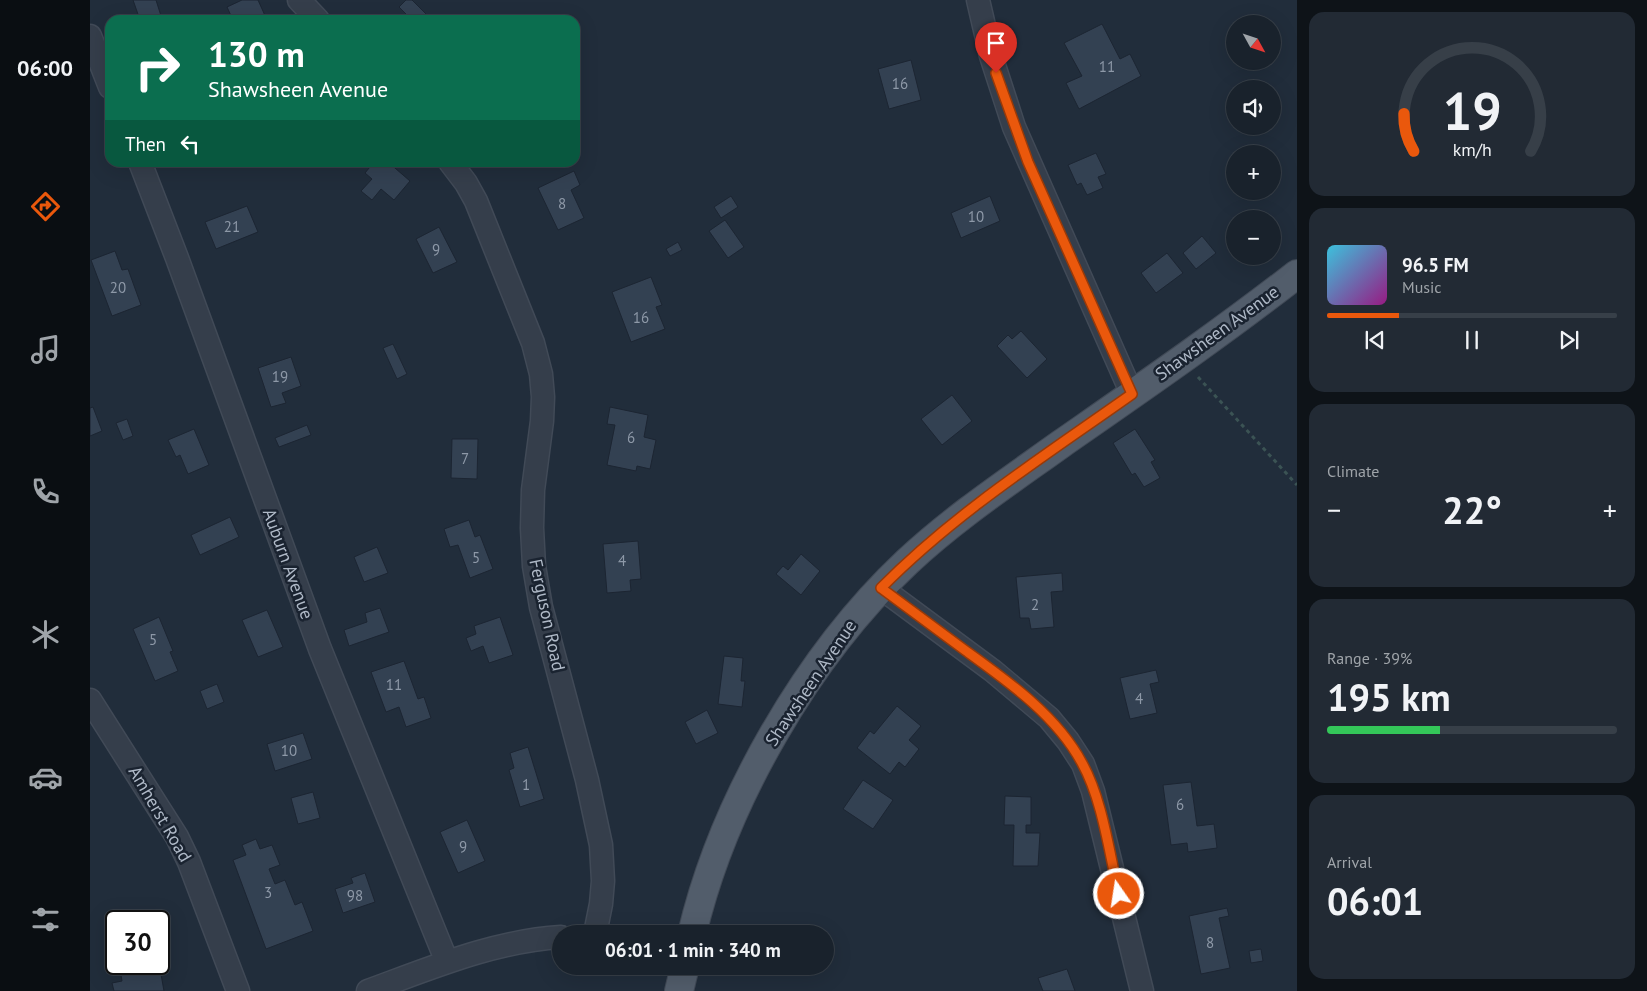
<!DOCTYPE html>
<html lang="en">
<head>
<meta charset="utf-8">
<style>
  :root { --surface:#19222c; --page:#222a34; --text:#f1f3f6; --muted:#9fa4a9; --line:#373f48; --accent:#ea580c }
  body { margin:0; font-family:"PT Sans",sans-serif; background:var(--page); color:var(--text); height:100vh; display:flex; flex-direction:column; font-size:19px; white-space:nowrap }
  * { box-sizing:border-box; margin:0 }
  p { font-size:16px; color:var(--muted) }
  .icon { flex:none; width:28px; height:28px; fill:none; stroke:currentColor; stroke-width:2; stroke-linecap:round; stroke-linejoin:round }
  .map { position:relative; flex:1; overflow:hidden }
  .side { display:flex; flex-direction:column; gap:12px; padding:12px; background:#0e1318; width:350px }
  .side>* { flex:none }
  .banner { position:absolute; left:15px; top:15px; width:475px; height:152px; border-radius:15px; box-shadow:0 5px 20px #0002,0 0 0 1px var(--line); background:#0b6e4f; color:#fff; overflow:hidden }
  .needle { width:32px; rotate:130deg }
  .buttons { position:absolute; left:1136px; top:15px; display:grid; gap:10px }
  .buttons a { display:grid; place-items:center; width:55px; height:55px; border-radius:50%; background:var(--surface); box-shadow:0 5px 20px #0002,0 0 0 1px var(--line); font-size:25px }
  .speed { position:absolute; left:15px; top:910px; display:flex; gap:10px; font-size:25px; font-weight:700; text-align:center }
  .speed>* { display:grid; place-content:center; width:65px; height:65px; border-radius:50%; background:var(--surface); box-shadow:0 5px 20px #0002,0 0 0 1px var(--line); line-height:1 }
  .speed .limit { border:2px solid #111; border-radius:8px; background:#fff; color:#111 }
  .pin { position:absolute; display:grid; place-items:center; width:42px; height:42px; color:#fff; margin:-51px -21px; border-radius:50% 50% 50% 0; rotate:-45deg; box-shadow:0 0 5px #0007 }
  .pin .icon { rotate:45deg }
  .me { position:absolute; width:55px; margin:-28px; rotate:347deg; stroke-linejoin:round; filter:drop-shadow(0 0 4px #0008) }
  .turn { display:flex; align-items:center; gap:18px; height:105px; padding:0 20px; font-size:22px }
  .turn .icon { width:65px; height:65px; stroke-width:2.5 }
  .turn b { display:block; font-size:35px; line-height:42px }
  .then { display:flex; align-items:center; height:48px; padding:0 20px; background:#0003; gap:10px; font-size:19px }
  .big { font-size:38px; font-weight:700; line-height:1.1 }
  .side .tile { flex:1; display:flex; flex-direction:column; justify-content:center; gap:8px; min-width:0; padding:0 18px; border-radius:15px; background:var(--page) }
  .side .dial { align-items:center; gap:0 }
  .dial svg { height:130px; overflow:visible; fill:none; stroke:var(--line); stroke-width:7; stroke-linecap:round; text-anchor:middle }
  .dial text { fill:var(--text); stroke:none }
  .song { display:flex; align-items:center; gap:15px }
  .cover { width:60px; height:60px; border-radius:8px; background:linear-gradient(135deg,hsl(190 70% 55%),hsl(310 70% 35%)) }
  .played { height:5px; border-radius:2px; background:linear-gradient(90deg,var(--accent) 25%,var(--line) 25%) }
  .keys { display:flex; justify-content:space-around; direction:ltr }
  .heat { display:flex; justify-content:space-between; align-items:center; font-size:28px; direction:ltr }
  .charge { height:8px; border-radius:4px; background:linear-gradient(90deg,#34c759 39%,var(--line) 0) }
  .trip { position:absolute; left:462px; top:925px; width:282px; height:50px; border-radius:25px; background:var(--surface); box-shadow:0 5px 20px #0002,0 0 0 1px var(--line); font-weight:700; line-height:50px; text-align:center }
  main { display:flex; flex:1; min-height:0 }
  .tab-bar { display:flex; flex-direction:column; width:90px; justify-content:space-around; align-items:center; background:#0a0e12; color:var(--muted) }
  .tab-bar .icon { width:35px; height:35px }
  .tab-bar .selected { color:var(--accent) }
  .tab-bar b { font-size:22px; color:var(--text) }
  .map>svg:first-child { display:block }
</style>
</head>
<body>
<main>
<nav class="tab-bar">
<b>06:00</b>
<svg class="icon selected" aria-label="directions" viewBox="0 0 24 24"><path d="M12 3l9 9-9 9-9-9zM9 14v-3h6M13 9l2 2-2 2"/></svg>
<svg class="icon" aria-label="music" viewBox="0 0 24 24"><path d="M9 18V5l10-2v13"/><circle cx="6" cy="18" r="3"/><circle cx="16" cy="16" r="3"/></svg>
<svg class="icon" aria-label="phone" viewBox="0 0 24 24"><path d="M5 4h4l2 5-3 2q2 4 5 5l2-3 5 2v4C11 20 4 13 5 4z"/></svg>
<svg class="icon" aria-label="climate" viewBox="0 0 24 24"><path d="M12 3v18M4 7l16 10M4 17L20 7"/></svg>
<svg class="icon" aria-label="car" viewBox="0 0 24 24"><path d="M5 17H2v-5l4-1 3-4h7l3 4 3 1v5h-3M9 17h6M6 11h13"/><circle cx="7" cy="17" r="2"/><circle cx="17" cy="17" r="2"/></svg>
<svg class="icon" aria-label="filters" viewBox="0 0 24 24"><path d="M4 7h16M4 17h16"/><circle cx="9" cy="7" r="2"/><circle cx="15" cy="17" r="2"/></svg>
</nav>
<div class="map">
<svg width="1207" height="991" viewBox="0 0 1207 991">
  <rect width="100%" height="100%" fill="#212d3b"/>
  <!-- building -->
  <path fill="#334152" stroke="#1c2532" d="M43 0H66L72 19 50 20Z
    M152 0H168L177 20H143L137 7Z
    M316 0H322L342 20H313L317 15 309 7Z
    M1012 24 1030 59 1040 54 1051 76 989 109 976 83 992 76 974 43Z
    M821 60 831 100 799 109 788 69Z
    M1006 153 1016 174 1008 177 1013 188 997 195 991 183 987 185 978 165Z
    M284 162H298L320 181 304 200 291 189 282 200 271 191 282 179 275 173Z
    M484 171 490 185 481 190 494 218 468 230 448 188Z
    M641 196 648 207 631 218 624 207Z
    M900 196 910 221 871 238 861 213Z
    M157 206 168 232 126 249 115 222Z
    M635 220 654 247 638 258 619 231Z
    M349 227 367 262 343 273 326 239Z
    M1112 236 1126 253 1106 269 1093 253Z
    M588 242 592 250 580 256 576 249Z
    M25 251 32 270 38 269 51 305 22 316 1 260Z
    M1077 253 1093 273 1066 293 1051 273Z
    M561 277 572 305 566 307 575 329 541 342 522 292Z
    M931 331 957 359 937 378 907 346 918 335 922 339Z
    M303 344 317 374 307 379 293 348Z
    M201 357 211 386 192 393 196 403 181 407 168 368Z
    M862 395 882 421 852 445 831 419Z
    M3 407 12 431 0 436V408Z
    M520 407 558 415 554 437 566 440 560 469 547 466 546 471 517 465 525 425 517 424Z
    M37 419 43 436 33 440 26 423Z
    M217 425 221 435 189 447 185 438Z
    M104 429 119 465 98 474 90 455 86 457 78 440Z
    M1045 429 1065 460 1061 462 1070 478 1054 487 1045 473 1042 475 1023 443Z
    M362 439H388L387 479 361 478Z
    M140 517 149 537 110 555 101 535Z
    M379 520 385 537 390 535 403 569 380 578 368 545 360 547 354 529Z
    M548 541 551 579 540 580 541 591 517 593 513 544Z
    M287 547 298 573 274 582 264 557Z
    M711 554 730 571 711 595 686 574 693 566 698 570Z
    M972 573 973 591 961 592 964 627 941 629 939 618H930L926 577Z
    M290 608 299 632 259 646 254 630 277 622 275 613Z
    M177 610 193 647 168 657 152 620Z
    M69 617 83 651 80 652 88 671 65 681 43 629Z
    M410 617 423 655 399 663 393 646 381 651 376 638 386 634 384 626Z
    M634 656 653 658 651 681H655L652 707 628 704Z
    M314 661 328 699 334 697 341 718 316 727 309 707 296 712 281 672Z
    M1066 670 1069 682 1060 684 1067 713 1040 719 1030 678Z
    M127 684 134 702 117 709 110 691Z
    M807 706 831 726 819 740 829 749 815 767 809 762 800 774 767 748 780 731 784 734Z
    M617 710 628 733 606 744 595 722Z
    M213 733 222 759 185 771 177 744Z
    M438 747 454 799 430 807 419 770 424 768 420 753Z
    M773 780 803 800 783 829 753 809Z
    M1101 782 1107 826 1124 824 1127 848 1098 852 1097 843 1081 845 1073 785Z
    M223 792 230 818 208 824 201 798Z
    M915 796 941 797V825H936V833H950L948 866H923L924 825H914Z
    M377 820 395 861 368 873 350 832Z
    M166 839 170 849 182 845 190 865 179 869 185 884 195 880 205 905 212 902 223 931 176 949 143 860 156 855 152 845Z
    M275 873 285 902 253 913 245 889 263 883 261 878Z
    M1137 908 1139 916 1129 918 1140 968 1111 974 1099 916Z
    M1171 949 1173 961 1161 963 1159 951Z
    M69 963 74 991H24L22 983 32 981 30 969Z
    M977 969 985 991H953L948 978Z"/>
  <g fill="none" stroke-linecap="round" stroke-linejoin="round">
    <!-- minor casing -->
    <g stroke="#414a57" stroke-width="25">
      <path id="minor" d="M209 0 228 20
        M888 0 901 56 924 127 1042 394
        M0 36 20 87
        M50 162 87 258 230 649 357 962
        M360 162 376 183 386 201 443 343 451 374 453 397 452 421 443 490 442 528 444 566 451 607 497 780 511 845 513 881 511 904 505 934
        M791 588 903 671 959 718 978 741 993 764 1003 791 1052 991
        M0 700 87 837 99 862 148 991
        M278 991C341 968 404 941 471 937"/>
    </g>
    <!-- major casing -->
    <g stroke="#414a57" stroke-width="30">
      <path id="major" d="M602 934C633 802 718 655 817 562 864 518 918 482 971 444 1050 389 1130 334 1207 274
        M589 991 595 966"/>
    </g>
    <!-- path -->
    <path stroke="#3b5354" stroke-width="3" stroke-dasharray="4 4" stroke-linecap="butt" d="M1108 377 1207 485"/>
    <!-- minor -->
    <use href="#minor" stroke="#353e4b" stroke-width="22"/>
    <!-- major -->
    <use href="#major" stroke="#525d6b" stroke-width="28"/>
  </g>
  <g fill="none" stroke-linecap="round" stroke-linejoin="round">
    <!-- route casing -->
    <g stroke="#983908" stroke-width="12">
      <path id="route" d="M906 73 938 162 1042 394C956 455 866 512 791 588 819 609 848 630 876 651 919 682 967 716 992 763 1013 801 1019 853 1029 894"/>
    </g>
    <!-- route -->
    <use href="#route" stroke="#ea580c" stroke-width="9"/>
  </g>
  <g text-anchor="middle" stroke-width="5" stroke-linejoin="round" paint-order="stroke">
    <!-- number labels -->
    <g font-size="15" fill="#8e99a8">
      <text x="1017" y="72">11</text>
      <text x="810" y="89">16</text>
      <text x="472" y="209">8</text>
      <text x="886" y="222">10</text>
      <text x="142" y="232">21</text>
      <text x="346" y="255">9</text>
      <text x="28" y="293">20</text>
      <text x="551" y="323">16</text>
      <text x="190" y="382">19</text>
      <text x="541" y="443">6</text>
      <text x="375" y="464">7</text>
      <text x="386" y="563">5</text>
      <text x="532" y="566">4</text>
      <text x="945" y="610">2</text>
      <text x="63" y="645">5</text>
      <text x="304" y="690">11</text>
      <text x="1049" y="704">4</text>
      <text x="199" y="756">10</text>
      <text x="436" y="790">1</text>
      <text x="1090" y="810">6</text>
      <text x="373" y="852">9</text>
      <text x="178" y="898">3</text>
      <text x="265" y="901">98</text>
      <text x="1120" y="948">8</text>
    </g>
    <!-- street labels -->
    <g font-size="18" fill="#afb9c7" stroke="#1a2330">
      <text transform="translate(1127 333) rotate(-36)" y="6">Shawsheen Avenue</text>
      <text transform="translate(198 564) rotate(70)" y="6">Auburn Avenue</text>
      <text transform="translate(457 615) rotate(78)" y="6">Ferguson Road</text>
      <text transform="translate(721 683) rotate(-56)" y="6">Shawsheen Avenue</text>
      <text transform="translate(70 814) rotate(60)" y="6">Amherst Road</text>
    </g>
  </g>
</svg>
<div class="buttons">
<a><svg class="needle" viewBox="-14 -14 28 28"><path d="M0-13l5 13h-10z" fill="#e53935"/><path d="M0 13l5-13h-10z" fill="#9fa4a9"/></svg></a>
<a><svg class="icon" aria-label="sound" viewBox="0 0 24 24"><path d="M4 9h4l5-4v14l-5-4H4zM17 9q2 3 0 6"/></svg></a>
<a>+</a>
<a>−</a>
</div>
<div class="speed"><div class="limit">30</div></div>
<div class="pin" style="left:906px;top:73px;background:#d93025"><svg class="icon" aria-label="arrive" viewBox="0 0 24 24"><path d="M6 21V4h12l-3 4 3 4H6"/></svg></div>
<svg class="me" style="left:1029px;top:894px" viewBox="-20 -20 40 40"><circle r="17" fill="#ea580c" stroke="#fff" stroke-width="3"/><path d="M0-11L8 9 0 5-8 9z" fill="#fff"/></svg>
<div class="trip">06:01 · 1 min · 340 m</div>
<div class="banner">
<div class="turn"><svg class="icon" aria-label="right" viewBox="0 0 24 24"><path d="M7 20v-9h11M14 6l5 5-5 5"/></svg><div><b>130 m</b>Shawsheen Avenue</div></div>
<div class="then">Then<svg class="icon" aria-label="left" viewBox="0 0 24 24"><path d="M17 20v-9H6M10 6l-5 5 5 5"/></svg></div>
</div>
</div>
<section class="side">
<div class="tile dial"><svg viewBox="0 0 100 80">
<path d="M14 69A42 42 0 1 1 86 69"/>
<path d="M14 69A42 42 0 0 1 8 46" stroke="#ea580c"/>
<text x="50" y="56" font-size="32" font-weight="700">19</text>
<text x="50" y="72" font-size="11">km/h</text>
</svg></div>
<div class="tile">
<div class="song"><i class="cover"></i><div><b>96.5 FM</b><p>Music</p></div></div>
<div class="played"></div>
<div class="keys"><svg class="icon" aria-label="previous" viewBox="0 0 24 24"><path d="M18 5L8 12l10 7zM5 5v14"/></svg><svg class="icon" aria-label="pause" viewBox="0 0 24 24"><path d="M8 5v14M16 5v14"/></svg><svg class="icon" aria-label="next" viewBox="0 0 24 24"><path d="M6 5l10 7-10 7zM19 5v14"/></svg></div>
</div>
<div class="tile"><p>Climate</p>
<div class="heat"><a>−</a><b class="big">22°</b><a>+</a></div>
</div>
<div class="tile"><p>Range · 39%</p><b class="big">195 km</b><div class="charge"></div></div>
<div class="tile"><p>Arrival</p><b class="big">06:01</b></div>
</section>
</main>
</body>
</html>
